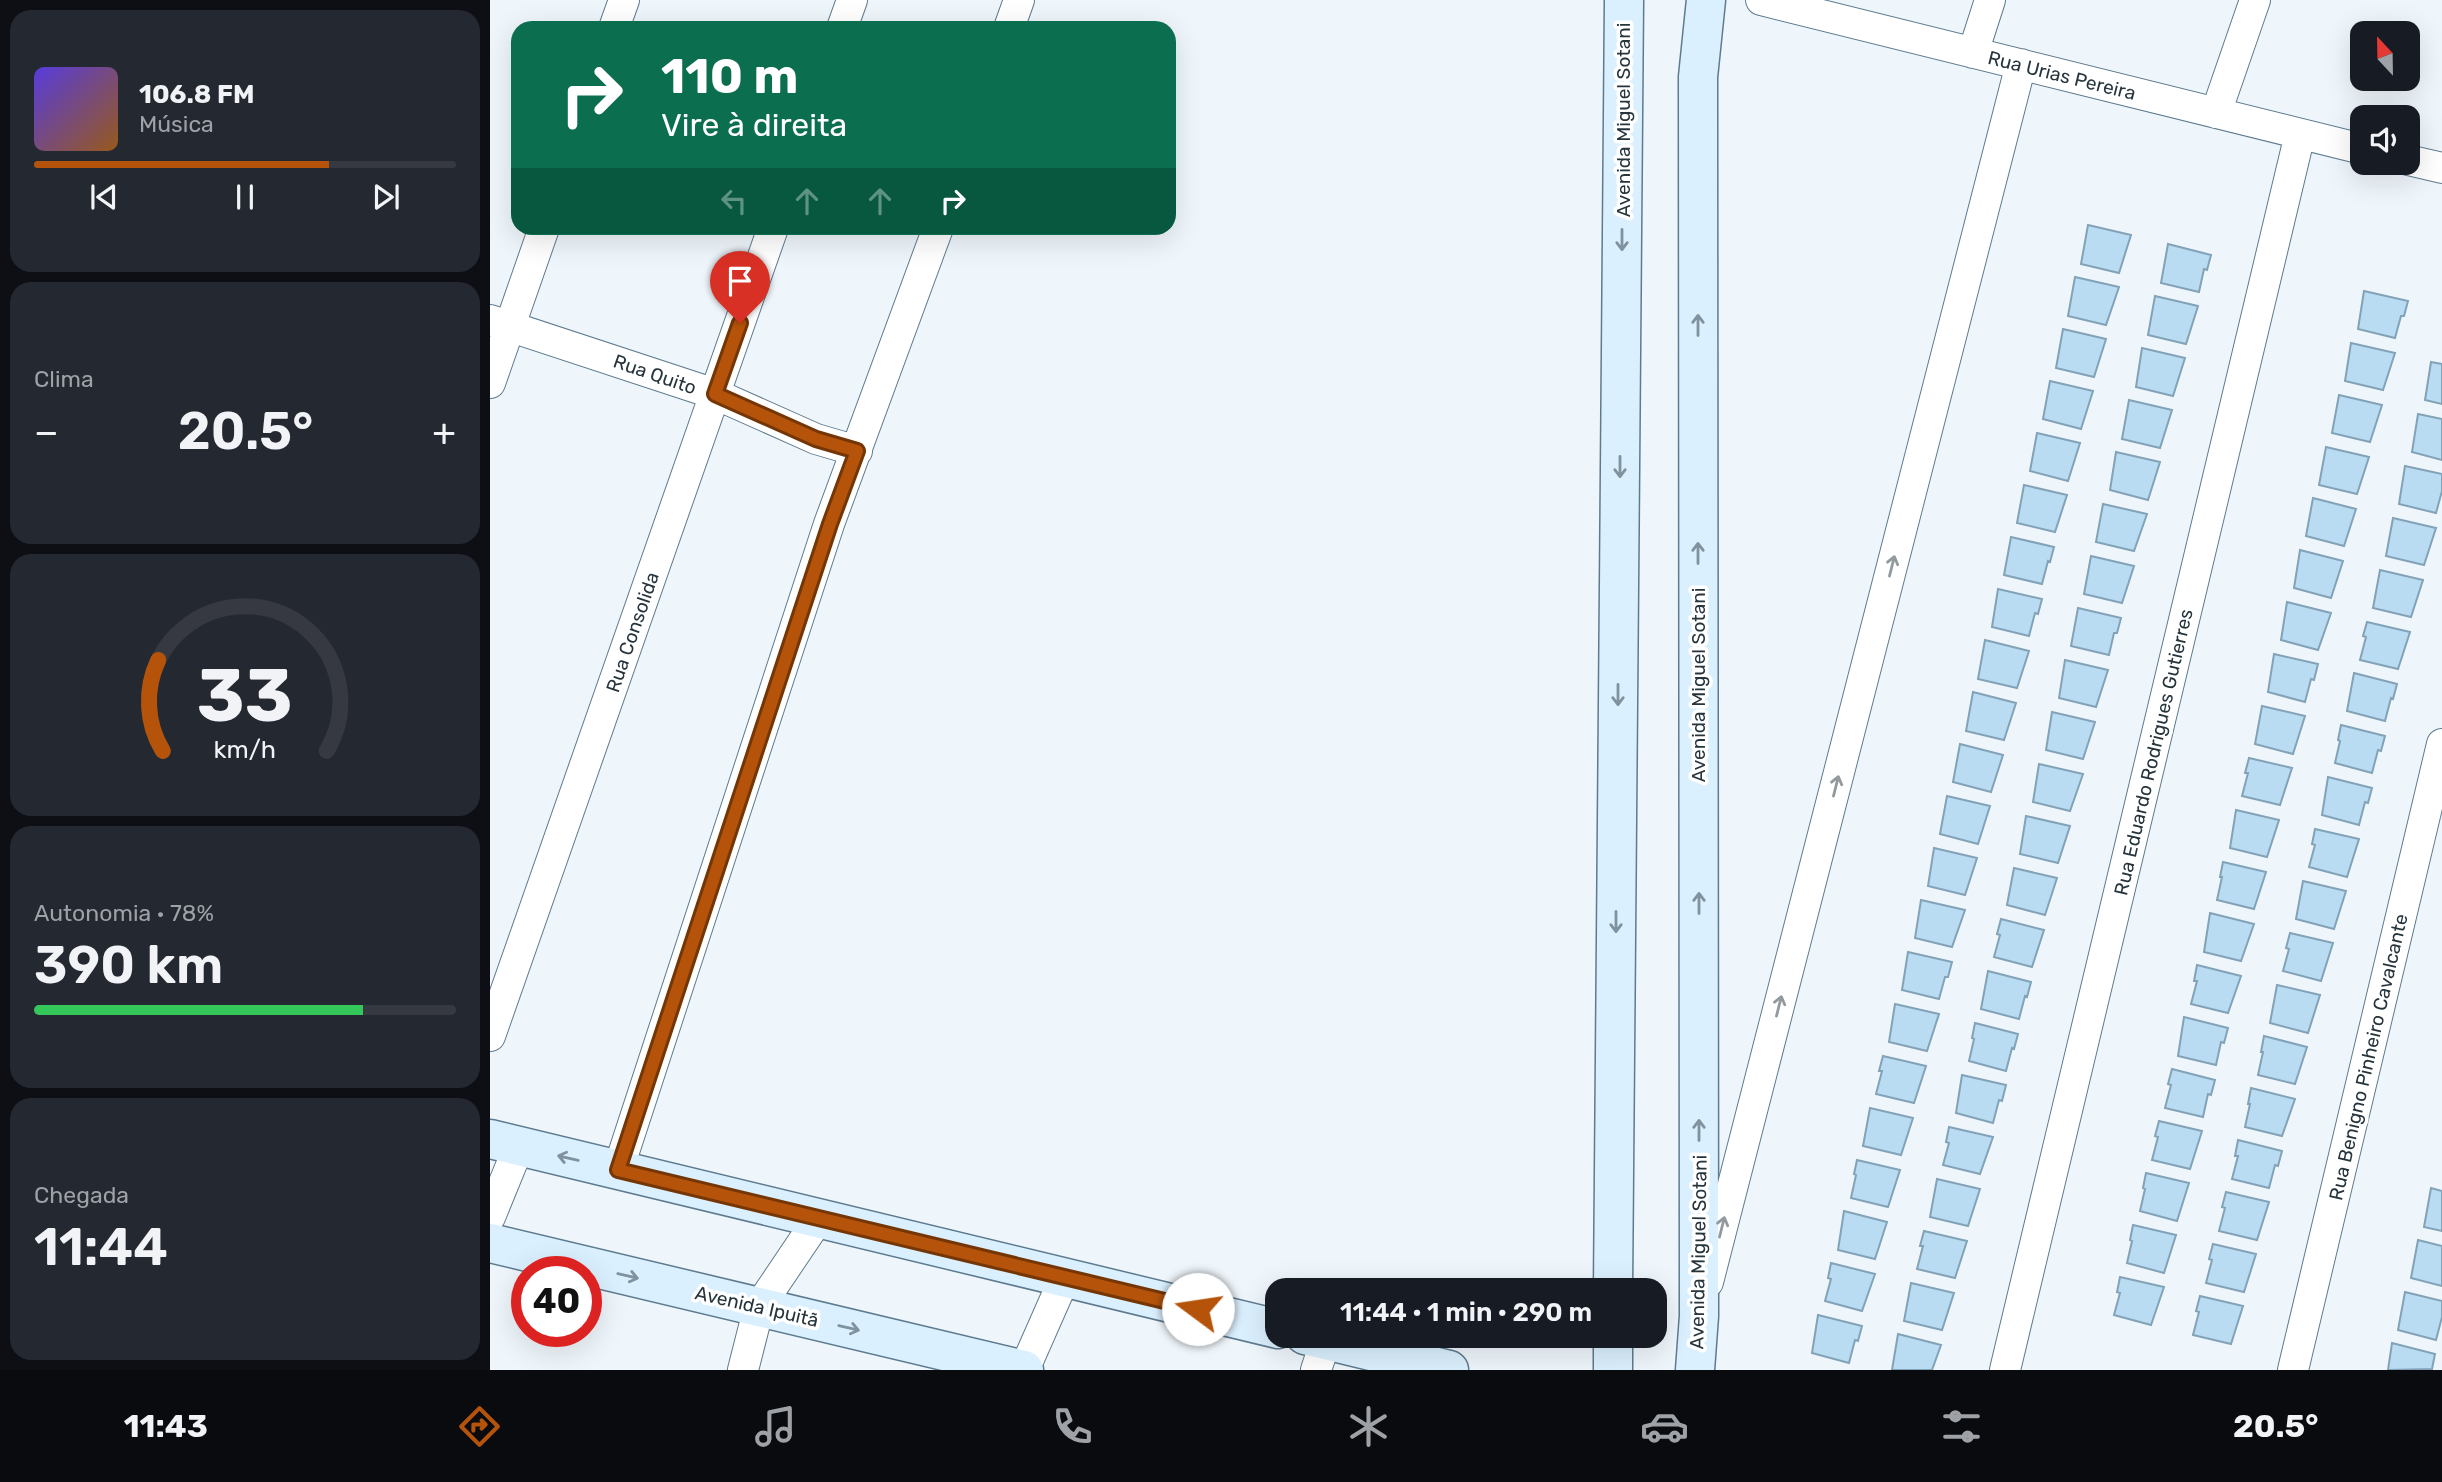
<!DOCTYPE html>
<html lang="pt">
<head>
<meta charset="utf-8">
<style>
  :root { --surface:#171b24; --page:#242831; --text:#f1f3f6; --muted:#9ea1a6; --line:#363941; --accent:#b45309 }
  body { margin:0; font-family:Rubik,sans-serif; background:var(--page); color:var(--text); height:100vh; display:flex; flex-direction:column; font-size:26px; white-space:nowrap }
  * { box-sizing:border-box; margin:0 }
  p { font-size:23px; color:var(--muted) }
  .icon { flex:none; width:38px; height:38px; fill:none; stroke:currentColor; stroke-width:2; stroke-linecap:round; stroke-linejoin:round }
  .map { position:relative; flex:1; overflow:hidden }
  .drawer { display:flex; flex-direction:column; gap:10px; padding:10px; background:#0d0f14; width:490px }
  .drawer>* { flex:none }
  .top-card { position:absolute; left:21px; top:21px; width:665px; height:214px; border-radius:21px; box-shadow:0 7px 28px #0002; background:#0b6e4f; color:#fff; overflow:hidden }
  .needle { width:46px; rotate:338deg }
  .buttons { position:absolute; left:1860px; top:21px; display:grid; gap:14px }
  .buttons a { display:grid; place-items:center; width:70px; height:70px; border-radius:14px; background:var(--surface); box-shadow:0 7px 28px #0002; font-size:35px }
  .speed { position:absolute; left:21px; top:1256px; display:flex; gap:14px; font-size:35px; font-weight:700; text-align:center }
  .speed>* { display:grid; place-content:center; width:91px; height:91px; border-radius:50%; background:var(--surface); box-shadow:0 7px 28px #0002; line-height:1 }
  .speed .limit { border:10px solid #d22; background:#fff; color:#111 }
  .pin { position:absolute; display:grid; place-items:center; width:60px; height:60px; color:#fff; margin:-72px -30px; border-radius:50% 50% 50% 0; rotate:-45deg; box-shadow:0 0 7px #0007 }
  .pin .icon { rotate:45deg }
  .me { position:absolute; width:77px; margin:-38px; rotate:284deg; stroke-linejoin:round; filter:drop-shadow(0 0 5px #0008) }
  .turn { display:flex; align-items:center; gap:24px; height:147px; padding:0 35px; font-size:32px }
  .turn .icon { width:91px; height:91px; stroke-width:2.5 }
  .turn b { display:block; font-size:49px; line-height:60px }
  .lanes { display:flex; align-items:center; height:66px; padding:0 35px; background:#0003; justify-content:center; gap:35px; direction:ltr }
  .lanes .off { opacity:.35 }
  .big { font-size:52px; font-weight:600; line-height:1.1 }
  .drawer .tile { flex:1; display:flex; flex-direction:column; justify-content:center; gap:10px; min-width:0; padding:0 24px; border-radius:21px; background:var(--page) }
  .drawer .dial { align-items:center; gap:0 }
  .dial svg { height:182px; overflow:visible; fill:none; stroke:var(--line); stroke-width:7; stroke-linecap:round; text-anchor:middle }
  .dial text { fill:var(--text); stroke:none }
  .song { display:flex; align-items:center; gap:21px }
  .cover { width:84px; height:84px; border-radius:10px; background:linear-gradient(135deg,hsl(250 70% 55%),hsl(30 70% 35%)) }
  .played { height:7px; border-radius:4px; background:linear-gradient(90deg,var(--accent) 70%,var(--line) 70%) }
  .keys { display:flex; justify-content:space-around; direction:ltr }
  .heat { display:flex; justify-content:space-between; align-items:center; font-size:38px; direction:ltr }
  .charge { height:10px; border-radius:5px; background:linear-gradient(90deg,#34c759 78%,var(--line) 0) }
  .trip { position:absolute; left:775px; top:1278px; width:402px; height:70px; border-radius:21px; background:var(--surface); box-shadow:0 7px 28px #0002; font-weight:600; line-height:70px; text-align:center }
  .tab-bar { display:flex; height:112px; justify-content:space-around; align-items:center; background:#090b0e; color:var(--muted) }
  .tab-bar .icon { width:49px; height:49px }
  .tab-bar .active { color:var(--accent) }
  .tab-bar b { font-size:32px; color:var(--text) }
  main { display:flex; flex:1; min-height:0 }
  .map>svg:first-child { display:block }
</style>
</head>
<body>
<main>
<section class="drawer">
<div class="tile">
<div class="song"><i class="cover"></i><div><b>106.8 FM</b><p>Música</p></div></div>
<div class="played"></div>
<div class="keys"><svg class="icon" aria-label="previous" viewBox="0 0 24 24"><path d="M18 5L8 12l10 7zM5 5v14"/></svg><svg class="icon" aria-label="pause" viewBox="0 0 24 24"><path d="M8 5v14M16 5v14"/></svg><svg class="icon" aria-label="next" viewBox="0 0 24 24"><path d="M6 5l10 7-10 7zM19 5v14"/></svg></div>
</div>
<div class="tile"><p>Clima</p>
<div class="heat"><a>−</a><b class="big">20.5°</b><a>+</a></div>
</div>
<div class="tile dial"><svg viewBox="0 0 100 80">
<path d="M14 69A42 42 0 1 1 86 69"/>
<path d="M14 69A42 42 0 0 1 12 29" stroke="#b45309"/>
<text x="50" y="56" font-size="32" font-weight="700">33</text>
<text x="50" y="72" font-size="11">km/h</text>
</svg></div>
<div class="tile"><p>Autonomia · 78%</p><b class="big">390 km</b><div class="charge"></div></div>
<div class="tile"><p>Chegada</p><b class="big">11:44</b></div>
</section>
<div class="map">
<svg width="1952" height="1370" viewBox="0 0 1952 1370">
  <rect width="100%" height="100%" fill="#eff6fb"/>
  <!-- building -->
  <path fill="#badcf2" stroke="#82a2b7" stroke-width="2" d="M1598 225 1641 235 1629 273 1591 264Z
    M1678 244 1721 255 1717 270 1714 269 1709 292 1671 283Z
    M1585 277 1629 287 1616 325 1578 316Z
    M1874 291 1918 301 1914 316H1911L1905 338 1868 329Z
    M1665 296 1708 306 1696 344 1658 335Z
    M1573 329 1616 339 1604 377 1566 368Z
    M1861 343 1905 353 1893 390 1855 381Z
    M1652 348 1695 358 1683 396 1646 387Z
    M1941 362 1952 364V404L1935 400Z
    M1560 381 1603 391 1591 429 1553 419Z
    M1849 395 1892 405 1880 442 1842 433Z
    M1639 400 1682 410 1670 448 1632 439Z
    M1928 414 1952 419V460L1922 452Z
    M1547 433 1590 443 1578 481 1540 471Z
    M1836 447 1879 457 1867 494 1829 485Z
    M1626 452 1670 462 1658 500 1620 490Z
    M1915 466 1952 474V491L1946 513 1909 504Z
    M1534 485 1577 495 1565 532 1527 523Z
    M1823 498 1866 509 1854 546 1816 536Z
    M1613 504 1657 514 1644 551 1606 542Z
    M1903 518 1946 528 1934 565 1896 556Z
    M1521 537 1564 547 1560 562 1558 561 1552 584 1514 575Z
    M1810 550 1853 561 1841 598 1804 588Z
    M1601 556 1644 566 1632 603 1594 594Z
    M1890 570 1933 580 1921 617 1883 608Z
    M1508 589 1552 599 1548 614 1545 613 1539 636 1502 627Z
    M1797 602 1841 613 1828 650 1791 640Z
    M1588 608 1631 618 1627 633H1624L1619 655 1581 646Z
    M1877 622 1920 632 1908 669 1870 660 1876 637 1873 636Z
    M1495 640 1539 651 1527 688 1488 679Z
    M1784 654 1828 664 1824 680 1821 679 1815 702 1778 692Z
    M1575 660 1618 670 1606 707 1569 698Z
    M1864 673 1907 684 1903 699 1901 698 1895 721 1857 711Z
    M1483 692 1526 703 1514 740 1476 731Z
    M1772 706 1815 716 1803 754 1765 744Z
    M1562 712 1605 722 1593 759 1556 750Z
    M1851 725 1895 736 1891 751 1888 750 1882 773 1845 763 1850 741 1848 740Z
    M1470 744 1513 755 1501 792 1463 782Z
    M1759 758 1802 768 1790 805 1752 796 1758 773H1755Z
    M1549 764 1593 774 1580 811 1543 802Z
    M1838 777 1882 788 1878 803 1875 802 1869 825 1832 815Z
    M1457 796 1500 806 1488 844 1450 834Z
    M1746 810 1789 820 1777 857 1740 848Z
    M1536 816 1580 826 1568 863 1530 854Z
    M1825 829 1869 839 1857 877 1819 867 1825 845 1822 844Z
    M1444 848 1487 858 1475 895 1438 886Z
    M1733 862 1776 872 1764 909 1727 900 1732 877H1730Z
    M1524 868 1567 878 1555 915 1517 905Z
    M1813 881 1856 891 1844 929 1806 919Z
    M1431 900 1475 910 1462 947 1425 938Z
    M1720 913 1764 924 1751 961 1714 952Z
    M1511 919 1554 930 1542 967 1504 957 1510 935 1507 934Z
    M1800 933 1843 943 1831 981 1793 971 1799 949 1796 948Z
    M1418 952 1462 962 1458 977H1455L1449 999 1412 990Z
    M1707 965 1751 976 1738 1013 1701 1004 1707 981H1704Z
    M1498 971 1541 982 1537 997 1535 996 1529 1019 1491 1009Z
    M1787 985 1830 995 1818 1033 1780 1023Z
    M1405 1004 1449 1014 1437 1051 1399 1042Z
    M1694 1017 1738 1028 1734 1043 1731 1042 1726 1065 1688 1056Z
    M1485 1023 1528 1034 1524 1049 1522 1048 1516 1071 1479 1061 1484 1039 1482 1038Z
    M1774 1036 1817 1047 1805 1084 1768 1075 1773 1052H1771Z
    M1393 1056 1436 1066 1424 1103 1386 1094 1392 1071H1389Z
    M1682 1069 1725 1080 1721 1095 1718 1094 1713 1117 1675 1108 1681 1085 1678 1084Z
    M1472 1075 1516 1085 1512 1101 1509 1100 1503 1123 1466 1113Z
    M1761 1088 1805 1099 1792 1136 1755 1127 1760 1104H1758Z
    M1380 1108 1423 1118 1411 1155 1373 1146Z
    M1669 1121 1712 1131 1700 1169 1662 1160 1668 1137 1665 1136Z
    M1459 1127 1503 1137 1490 1174 1453 1165 1459 1143 1456 1142Z
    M1748 1140 1792 1151 1788 1166 1785 1165 1779 1188 1742 1179 1748 1156H1745Z
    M1367 1160 1410 1170 1398 1207 1361 1198 1366 1175 1364 1174Z
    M1656 1173 1699 1183 1687 1221 1650 1211 1655 1189 1653 1188Z
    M1447 1179 1490 1189 1478 1226 1440 1217Z
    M1941 1188 1952 1191V1231L1934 1227Z
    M1736 1192 1779 1202 1767 1240 1729 1231 1735 1208 1732 1207Z
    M1354 1211 1397 1222 1385 1259 1348 1250Z
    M1643 1225 1686 1235 1674 1273 1637 1263 1642 1241 1640 1240Z
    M1434 1231 1477 1241 1465 1278 1427 1269 1433 1246H1430Z
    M1928 1240 1952 1246V1286L1921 1278Z
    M1723 1244 1766 1254 1754 1292 1716 1283 1722 1260 1719 1259Z
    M1341 1263 1385 1274 1372 1311 1335 1301 1341 1279 1338 1278Z
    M1630 1277 1674 1287 1661 1325 1624 1315 1630 1293 1627 1292Z
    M1421 1283 1464 1293 1452 1330 1414 1321Z
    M1915 1292 1952 1301V1317L1946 1340 1908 1330Z
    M1710 1296 1753 1306 1741 1344 1703 1335 1709 1312 1706 1311Z
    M1328 1315 1372 1326 1368 1341 1365 1340 1359 1363 1322 1353Z
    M1408 1334 1451 1345 1442 1370H1402Z
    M1902 1343 1945 1354 1942 1369 1898 1370Z"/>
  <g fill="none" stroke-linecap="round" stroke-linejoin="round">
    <!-- street casing -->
    <g stroke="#5d7b8f" stroke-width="32">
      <path id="street" d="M1271 0 1872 149
        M124 28 134 0
        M352 28 362 0
        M519 28 529 0
        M1483 53 1500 0
        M1726 113 1765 0
        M1918 160 1952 168
        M0 320 225 394 326 439 367 451
        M0 383 54 228
        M0 1036 283 228
        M128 1170 339 524 448 228
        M0 1217 29 1146
        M1218 1282 1531 64
        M253 1370 269 1307 329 1218
        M534 1370 575 1277
        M826 1370 836 1340
        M1515 1370 1810 134
        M1803 1370 1952 744"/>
    </g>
    <!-- secondary casing -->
    <g stroke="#5d7b8f" stroke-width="41">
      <path id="secondary" d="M0 1139 788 1329
        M0 1243 534 1370
        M1123 1290 1134 0
        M815 1335 959 1370
        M1123 1370V1335
        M1205 1370 1209 1316 1208 77 1216 0"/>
    </g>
    <!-- street -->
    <use href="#street" stroke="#fff" stroke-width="30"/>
    <!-- secondary -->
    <use href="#secondary" stroke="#dbf0fe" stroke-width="38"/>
  </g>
  <!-- one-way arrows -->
  <defs><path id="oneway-shaft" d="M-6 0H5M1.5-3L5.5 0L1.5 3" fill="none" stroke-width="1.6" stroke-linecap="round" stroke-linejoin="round" transform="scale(1.75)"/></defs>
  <g stroke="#80929d">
    <use href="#oneway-shaft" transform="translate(1132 240) rotate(90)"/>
    <use href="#oneway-shaft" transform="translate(1208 325) rotate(-90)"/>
    <use href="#oneway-shaft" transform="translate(1130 467) rotate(90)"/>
    <use href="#oneway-shaft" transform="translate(1208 553) rotate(-90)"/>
    <use href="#oneway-shaft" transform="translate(1128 695) rotate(90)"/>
    <use href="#oneway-shaft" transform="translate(1209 903) rotate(-90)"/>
    <use href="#oneway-shaft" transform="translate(1126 922) rotate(90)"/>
    <use href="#oneway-shaft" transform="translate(1209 1130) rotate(-90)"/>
    <use href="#oneway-shaft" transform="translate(78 1158) rotate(-167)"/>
    <use href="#oneway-shaft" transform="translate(138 1276) rotate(13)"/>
    <use href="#oneway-shaft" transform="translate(359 1328) rotate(13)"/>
  </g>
  <g stroke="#929a9e">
    <use href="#oneway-shaft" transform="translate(1402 566) rotate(-76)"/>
    <use href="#oneway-shaft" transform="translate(1346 786) rotate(-76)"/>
    <use href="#oneway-shaft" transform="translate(1289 1006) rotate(-76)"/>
    <use href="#oneway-shaft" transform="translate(1232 1227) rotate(-76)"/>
  </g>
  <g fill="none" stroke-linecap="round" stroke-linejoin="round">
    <!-- route casing -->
    <g stroke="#753606" stroke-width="18">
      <path id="route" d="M250 323 225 394 326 439 367 451 340 524 128 1170 708 1309"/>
    </g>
    <!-- route -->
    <use href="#route" stroke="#b45309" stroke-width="12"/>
  </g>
  <g text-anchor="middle" stroke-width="7" stroke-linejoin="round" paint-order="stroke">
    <!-- street labels -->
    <g font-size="19" fill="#26343c" stroke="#fff">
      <text transform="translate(1572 75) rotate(14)" y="7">Rua Urias Pereira</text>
      <text transform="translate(1133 120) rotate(-90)" y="7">Avenida Miguel Sotani</text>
      <text transform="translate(165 374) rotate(19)" y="7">Rua Quito</text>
      <text transform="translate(142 632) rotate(-71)" y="7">Rua Consolida</text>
      <text transform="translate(1208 685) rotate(-90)" y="7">Avenida Miguel Sotani</text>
      <text transform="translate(1663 752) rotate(-77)" y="7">Rua Eduardo Rodrigues Gutierres</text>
      <text transform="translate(1878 1057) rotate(-77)" y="7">Rua Benigno Pinheiro Cavalcante</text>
      <text transform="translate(1208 1252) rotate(-89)" y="7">Avenida Miguel Sotani</text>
      <text transform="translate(267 1306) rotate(13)" y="7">Avenida Ipuitã</text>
    </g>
  </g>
</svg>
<div class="buttons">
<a><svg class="needle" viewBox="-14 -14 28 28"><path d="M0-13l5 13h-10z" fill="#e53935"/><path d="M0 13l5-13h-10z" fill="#9ea1a6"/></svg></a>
<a><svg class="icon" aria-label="sound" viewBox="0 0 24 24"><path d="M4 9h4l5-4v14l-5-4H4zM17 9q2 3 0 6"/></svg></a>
</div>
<div class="speed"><div class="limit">40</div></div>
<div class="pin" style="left:250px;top:323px;background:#d93025"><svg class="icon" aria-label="arrive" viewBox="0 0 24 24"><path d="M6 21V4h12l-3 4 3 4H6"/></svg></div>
<svg class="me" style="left:708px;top:1309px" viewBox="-20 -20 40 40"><circle r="19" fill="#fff"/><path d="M0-13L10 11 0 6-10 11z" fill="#b45309"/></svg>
<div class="trip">11:44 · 1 min · 290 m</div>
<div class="top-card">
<div class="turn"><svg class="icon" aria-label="right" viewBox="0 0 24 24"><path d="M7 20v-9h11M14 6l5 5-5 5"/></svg><div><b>110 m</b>Vire à direita</div></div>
<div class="lanes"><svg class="icon off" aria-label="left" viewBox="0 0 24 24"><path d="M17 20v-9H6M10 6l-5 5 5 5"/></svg><svg class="icon off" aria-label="ahead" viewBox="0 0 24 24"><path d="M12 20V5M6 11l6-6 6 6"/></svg><svg class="icon off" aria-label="ahead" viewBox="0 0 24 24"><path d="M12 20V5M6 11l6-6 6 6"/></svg><svg class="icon" aria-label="right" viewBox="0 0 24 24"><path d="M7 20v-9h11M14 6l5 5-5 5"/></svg></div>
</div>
</div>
</main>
<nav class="tab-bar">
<b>11:43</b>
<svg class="icon active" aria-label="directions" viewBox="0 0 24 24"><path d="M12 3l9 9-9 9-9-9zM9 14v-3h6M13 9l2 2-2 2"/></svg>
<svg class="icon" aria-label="music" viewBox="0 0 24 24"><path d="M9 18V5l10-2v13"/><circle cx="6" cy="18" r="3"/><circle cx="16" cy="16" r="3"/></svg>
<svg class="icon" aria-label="phone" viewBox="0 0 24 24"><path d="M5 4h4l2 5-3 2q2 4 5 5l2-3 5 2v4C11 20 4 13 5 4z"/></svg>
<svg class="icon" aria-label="climate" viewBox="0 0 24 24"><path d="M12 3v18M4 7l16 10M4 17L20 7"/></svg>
<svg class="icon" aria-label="car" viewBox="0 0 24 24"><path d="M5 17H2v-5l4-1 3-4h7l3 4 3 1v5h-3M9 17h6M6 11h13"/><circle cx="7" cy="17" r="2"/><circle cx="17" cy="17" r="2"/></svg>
<svg class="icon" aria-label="filters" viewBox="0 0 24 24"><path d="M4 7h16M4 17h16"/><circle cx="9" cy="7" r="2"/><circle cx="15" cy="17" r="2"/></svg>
<b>20.5°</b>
</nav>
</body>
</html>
